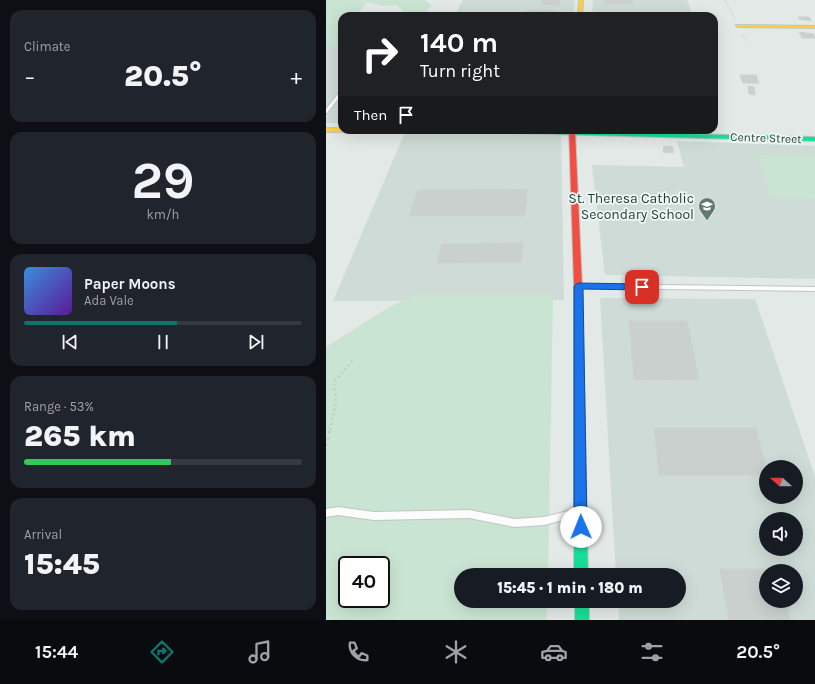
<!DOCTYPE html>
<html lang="en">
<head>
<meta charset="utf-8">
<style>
  :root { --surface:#171b24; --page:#20242c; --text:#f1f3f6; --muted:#9ea1a6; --line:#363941; --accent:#0f766e }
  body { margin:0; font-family:Karla,sans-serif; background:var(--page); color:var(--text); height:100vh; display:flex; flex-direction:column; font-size:15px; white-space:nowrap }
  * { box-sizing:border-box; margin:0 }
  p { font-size:13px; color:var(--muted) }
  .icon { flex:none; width:22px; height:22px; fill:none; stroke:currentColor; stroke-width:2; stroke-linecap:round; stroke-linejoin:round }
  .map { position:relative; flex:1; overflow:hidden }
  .drawer { display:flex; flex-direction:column; gap:10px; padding:10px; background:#0d0f14; width:326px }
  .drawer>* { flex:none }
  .top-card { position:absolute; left:12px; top:12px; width:380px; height:122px; border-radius:12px; box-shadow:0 4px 16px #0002; background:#202124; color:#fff; overflow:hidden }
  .needle { width:26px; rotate:291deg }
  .tools { position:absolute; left:433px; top:460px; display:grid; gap:8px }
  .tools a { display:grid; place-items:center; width:44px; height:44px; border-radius:50%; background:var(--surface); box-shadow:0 4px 16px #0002; font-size:20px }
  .speed { position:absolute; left:12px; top:556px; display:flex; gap:8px; font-size:20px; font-weight:700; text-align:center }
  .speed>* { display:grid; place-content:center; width:52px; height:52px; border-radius:50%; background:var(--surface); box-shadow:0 4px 16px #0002; line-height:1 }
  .speed .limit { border:2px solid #111; border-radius:6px; background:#fff; color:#111 }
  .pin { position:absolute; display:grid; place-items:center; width:34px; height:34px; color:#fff; margin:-17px; border-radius:8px; box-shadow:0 2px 6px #0006 }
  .me { position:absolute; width:44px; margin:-22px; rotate:359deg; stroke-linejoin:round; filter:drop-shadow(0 0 3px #0008) }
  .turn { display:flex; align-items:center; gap:14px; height:84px; padding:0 16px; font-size:18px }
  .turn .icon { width:52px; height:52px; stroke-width:2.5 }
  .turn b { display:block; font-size:28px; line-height:34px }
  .then { display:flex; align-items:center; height:38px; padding:0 16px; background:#0003; gap:8px; font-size:15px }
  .big { font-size:30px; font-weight:800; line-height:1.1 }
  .drawer .card { flex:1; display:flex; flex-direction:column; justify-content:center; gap:6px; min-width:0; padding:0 14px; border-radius:12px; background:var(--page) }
  .drawer .dial { align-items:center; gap:0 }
  .dial b { font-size:52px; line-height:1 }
  .song { display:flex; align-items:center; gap:12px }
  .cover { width:48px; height:48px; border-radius:6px; background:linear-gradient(135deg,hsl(210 70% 55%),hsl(270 70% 35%)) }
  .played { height:4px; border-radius:2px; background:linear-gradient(90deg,var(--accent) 55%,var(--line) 55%) }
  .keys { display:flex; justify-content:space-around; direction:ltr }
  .heat { display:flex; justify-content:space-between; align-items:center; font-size:22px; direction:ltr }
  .charge { height:6px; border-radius:3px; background:linear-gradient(90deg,#34c759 53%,var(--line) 0) }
  .trip { position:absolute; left:128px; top:568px; width:232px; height:40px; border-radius:20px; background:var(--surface); box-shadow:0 4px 16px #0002; font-weight:800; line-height:40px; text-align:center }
  .tabs { display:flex; height:64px; justify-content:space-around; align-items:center; background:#090b0e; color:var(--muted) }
  .tabs .icon { width:28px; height:28px }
  .tabs .current { color:var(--accent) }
  .tabs b { font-size:18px; color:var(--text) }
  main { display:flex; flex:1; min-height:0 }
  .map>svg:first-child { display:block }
</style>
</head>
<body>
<main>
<section class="drawer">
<div class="card"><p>Climate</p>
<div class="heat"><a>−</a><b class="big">20.5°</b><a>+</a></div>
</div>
<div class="card dial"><b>29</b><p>km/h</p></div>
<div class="card">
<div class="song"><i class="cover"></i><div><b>Paper Moons</b><p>Ada Vale</p></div></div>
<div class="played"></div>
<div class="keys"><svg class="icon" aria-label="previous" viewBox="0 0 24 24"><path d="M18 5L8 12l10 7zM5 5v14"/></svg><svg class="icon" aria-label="pause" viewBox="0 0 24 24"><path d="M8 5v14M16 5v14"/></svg><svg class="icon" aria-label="next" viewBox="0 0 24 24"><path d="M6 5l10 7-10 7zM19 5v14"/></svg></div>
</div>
<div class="card"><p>Range · 53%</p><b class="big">265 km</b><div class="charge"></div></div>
<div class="card"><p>Arrival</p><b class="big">15:45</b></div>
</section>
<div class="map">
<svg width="489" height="620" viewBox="0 0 489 620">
  <rect width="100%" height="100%" fill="#e2e9e6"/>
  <!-- built -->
  <path fill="#cfdbd6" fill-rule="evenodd" d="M137 0H249L247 16H128Z
    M267 0H361L367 16H266Z
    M0 39H16V123H0Z
    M80 130H235L238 300 7 301Z
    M351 141 489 146V279L279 275 266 165 358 167Z
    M274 298 429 299 489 477V620H293L292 601H353V575H290ZM440 467H470V497H440ZM440 519H470V549H440ZM440 571H470V601H440Z"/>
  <!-- green -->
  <path fill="#cae4d3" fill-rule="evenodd" d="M0 0H99L106 6 100 10 116 16H71L77 10 70 5 58 6 41 2 30 16H16V45L0 47Z
    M431 155 489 156V199L445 198Z
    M92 294H227L222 575H135V601H221V620H0V347L63 307ZM21 565H55V599H21Z"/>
  <!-- building -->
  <path fill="#c9d0cd" stroke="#cbd2cf" d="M217 0H234L233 5 216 4Z
    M278 0H307L306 4 278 3Z
    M201 10 226 11 234 12 233 16 199 15Z
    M472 17H483L485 21 473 19Z
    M473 32 487 34 489 38H476Z
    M414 75H430L433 83H417Z
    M422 86 428 87 429 95 423 94Z
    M338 146 347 147V153L337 152Z
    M201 189 199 216H83L92 190Z
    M197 243 196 262 111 263 116 244Z
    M303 321H361L373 380 308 379Z
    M328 428H430L440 467V475H333Z
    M394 569H452V571H440V601H460L464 620H403Z"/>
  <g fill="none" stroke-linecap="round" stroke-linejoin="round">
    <!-- lane casing -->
    <g stroke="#bfc6c3" stroke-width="2">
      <path id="lane" d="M15 90H16V94L1 113H0V109Z
        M252 284 489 287V291L252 288 249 286Z
        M12 507 48 512 143 510 189 519 218 517 250 509 253 510 254 513 253 516 250 517 218 525 189 527 143 518 48 520 12 515 0 517V509Z"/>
    </g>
    <!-- fast casing -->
    <g stroke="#bec6c3" stroke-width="2">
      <path id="fast" d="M182 130 489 137V141L184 133 182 132Z
        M254 473 258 475 260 479 262 575H248V479L250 475Z
        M249 601H263V620H249Z"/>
    </g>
    <!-- slow casing -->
    <g stroke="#bec6c3" stroke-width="2">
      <path id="slow" d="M253 0H257L256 16H252Z
        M410 25 489 26V28L412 27Z
        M0 128H16V130L187 131 184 133 0 132Z"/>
    </g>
    <!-- jam casing -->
    <g stroke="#bec6c3" stroke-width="2">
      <path id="jam" d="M243 130H249L256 286 260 479 258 483 254 485 250 483 248 479V286Z"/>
    </g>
    <!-- path-far2 -->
    <path stroke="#bfc9c7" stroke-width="1" stroke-dasharray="1 1.5" stroke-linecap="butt" d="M399 0 409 19
      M416 34 420 42"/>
    <!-- path-far1 -->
    <path stroke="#bfc9c7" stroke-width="2" stroke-dasharray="2 3" stroke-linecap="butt" d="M4 430 10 402 8 382 27 360"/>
    <!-- path -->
    <path stroke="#bfc9c7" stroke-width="2.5" stroke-dasharray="2.5 4" stroke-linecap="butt" d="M0 446 4 429"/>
    <!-- lane -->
    <use href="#lane" fill="#fbfcfb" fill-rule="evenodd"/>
    <!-- fast -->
    <use href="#fast" fill="#16e098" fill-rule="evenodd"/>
    <!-- slow -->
    <use href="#slow" fill="#ffcf43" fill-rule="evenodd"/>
    <!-- jam -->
    <use href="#jam" fill="#f24e42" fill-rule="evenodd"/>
  </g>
  <!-- route -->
  <path fill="#1a73e8" stroke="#114b97" d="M252 283 316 284 320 287 316 290 257 289 261 527 259 532 255 533 250 532 248 527V286Z"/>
  <!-- icons -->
  <defs>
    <g id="school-pin" transform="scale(0.9)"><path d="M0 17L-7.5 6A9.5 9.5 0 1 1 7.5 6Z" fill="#637974" stroke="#f0f8f4"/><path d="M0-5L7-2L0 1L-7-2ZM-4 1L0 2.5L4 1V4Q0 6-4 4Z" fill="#fff"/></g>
  </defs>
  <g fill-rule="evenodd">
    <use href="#school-pin" x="381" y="206"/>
  </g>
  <g text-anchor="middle" stroke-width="3.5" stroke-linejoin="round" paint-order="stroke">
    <!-- far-street labels -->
    <g font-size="12" fill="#1f3d37" stroke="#f0f8f4">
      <text transform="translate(440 138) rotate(2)" y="4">Centre Street</text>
    </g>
    <!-- poi labels -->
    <g font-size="14" fill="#1f3d37" stroke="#f0f8f4" text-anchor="end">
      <text x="368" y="203">St. Theresa Catholic<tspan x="368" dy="16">Secondary School</tspan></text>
    </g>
  </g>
</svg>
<div class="tools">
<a><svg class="needle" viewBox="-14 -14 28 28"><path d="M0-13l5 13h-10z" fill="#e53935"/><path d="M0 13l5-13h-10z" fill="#9ea1a6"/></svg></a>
<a><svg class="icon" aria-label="sound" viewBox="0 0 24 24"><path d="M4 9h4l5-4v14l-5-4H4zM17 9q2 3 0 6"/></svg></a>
<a><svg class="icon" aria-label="layers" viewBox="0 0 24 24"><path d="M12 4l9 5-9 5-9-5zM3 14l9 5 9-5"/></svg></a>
</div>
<div class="speed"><div class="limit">40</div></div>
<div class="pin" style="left:316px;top:287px;background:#d93025"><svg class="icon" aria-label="arrive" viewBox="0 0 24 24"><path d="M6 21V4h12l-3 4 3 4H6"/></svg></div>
<svg class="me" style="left:255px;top:527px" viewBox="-20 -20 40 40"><circle r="19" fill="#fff"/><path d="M0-13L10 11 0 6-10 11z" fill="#1a73e8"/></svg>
<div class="trip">15:45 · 1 min · 180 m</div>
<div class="top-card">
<div class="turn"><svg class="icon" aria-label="right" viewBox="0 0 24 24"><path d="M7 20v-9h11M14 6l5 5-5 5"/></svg><div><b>140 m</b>Turn right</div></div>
<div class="then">Then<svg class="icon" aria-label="arrive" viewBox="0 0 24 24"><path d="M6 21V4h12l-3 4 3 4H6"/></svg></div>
</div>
</div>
</main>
<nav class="tabs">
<b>15:44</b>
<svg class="icon current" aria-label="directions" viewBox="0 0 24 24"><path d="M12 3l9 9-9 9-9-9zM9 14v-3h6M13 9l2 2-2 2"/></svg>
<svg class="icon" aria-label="music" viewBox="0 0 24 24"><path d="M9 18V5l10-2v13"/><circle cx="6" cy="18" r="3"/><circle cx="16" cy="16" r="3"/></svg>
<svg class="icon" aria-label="phone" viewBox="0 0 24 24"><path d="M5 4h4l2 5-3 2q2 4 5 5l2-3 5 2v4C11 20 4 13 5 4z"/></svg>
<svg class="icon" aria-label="climate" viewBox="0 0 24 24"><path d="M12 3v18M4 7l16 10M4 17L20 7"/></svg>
<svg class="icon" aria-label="car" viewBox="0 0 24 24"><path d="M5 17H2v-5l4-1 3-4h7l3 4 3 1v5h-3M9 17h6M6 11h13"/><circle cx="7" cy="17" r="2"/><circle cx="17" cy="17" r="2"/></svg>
<svg class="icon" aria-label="filters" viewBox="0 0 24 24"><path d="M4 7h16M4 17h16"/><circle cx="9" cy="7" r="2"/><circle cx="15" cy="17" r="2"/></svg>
<b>20.5°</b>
</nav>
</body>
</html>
